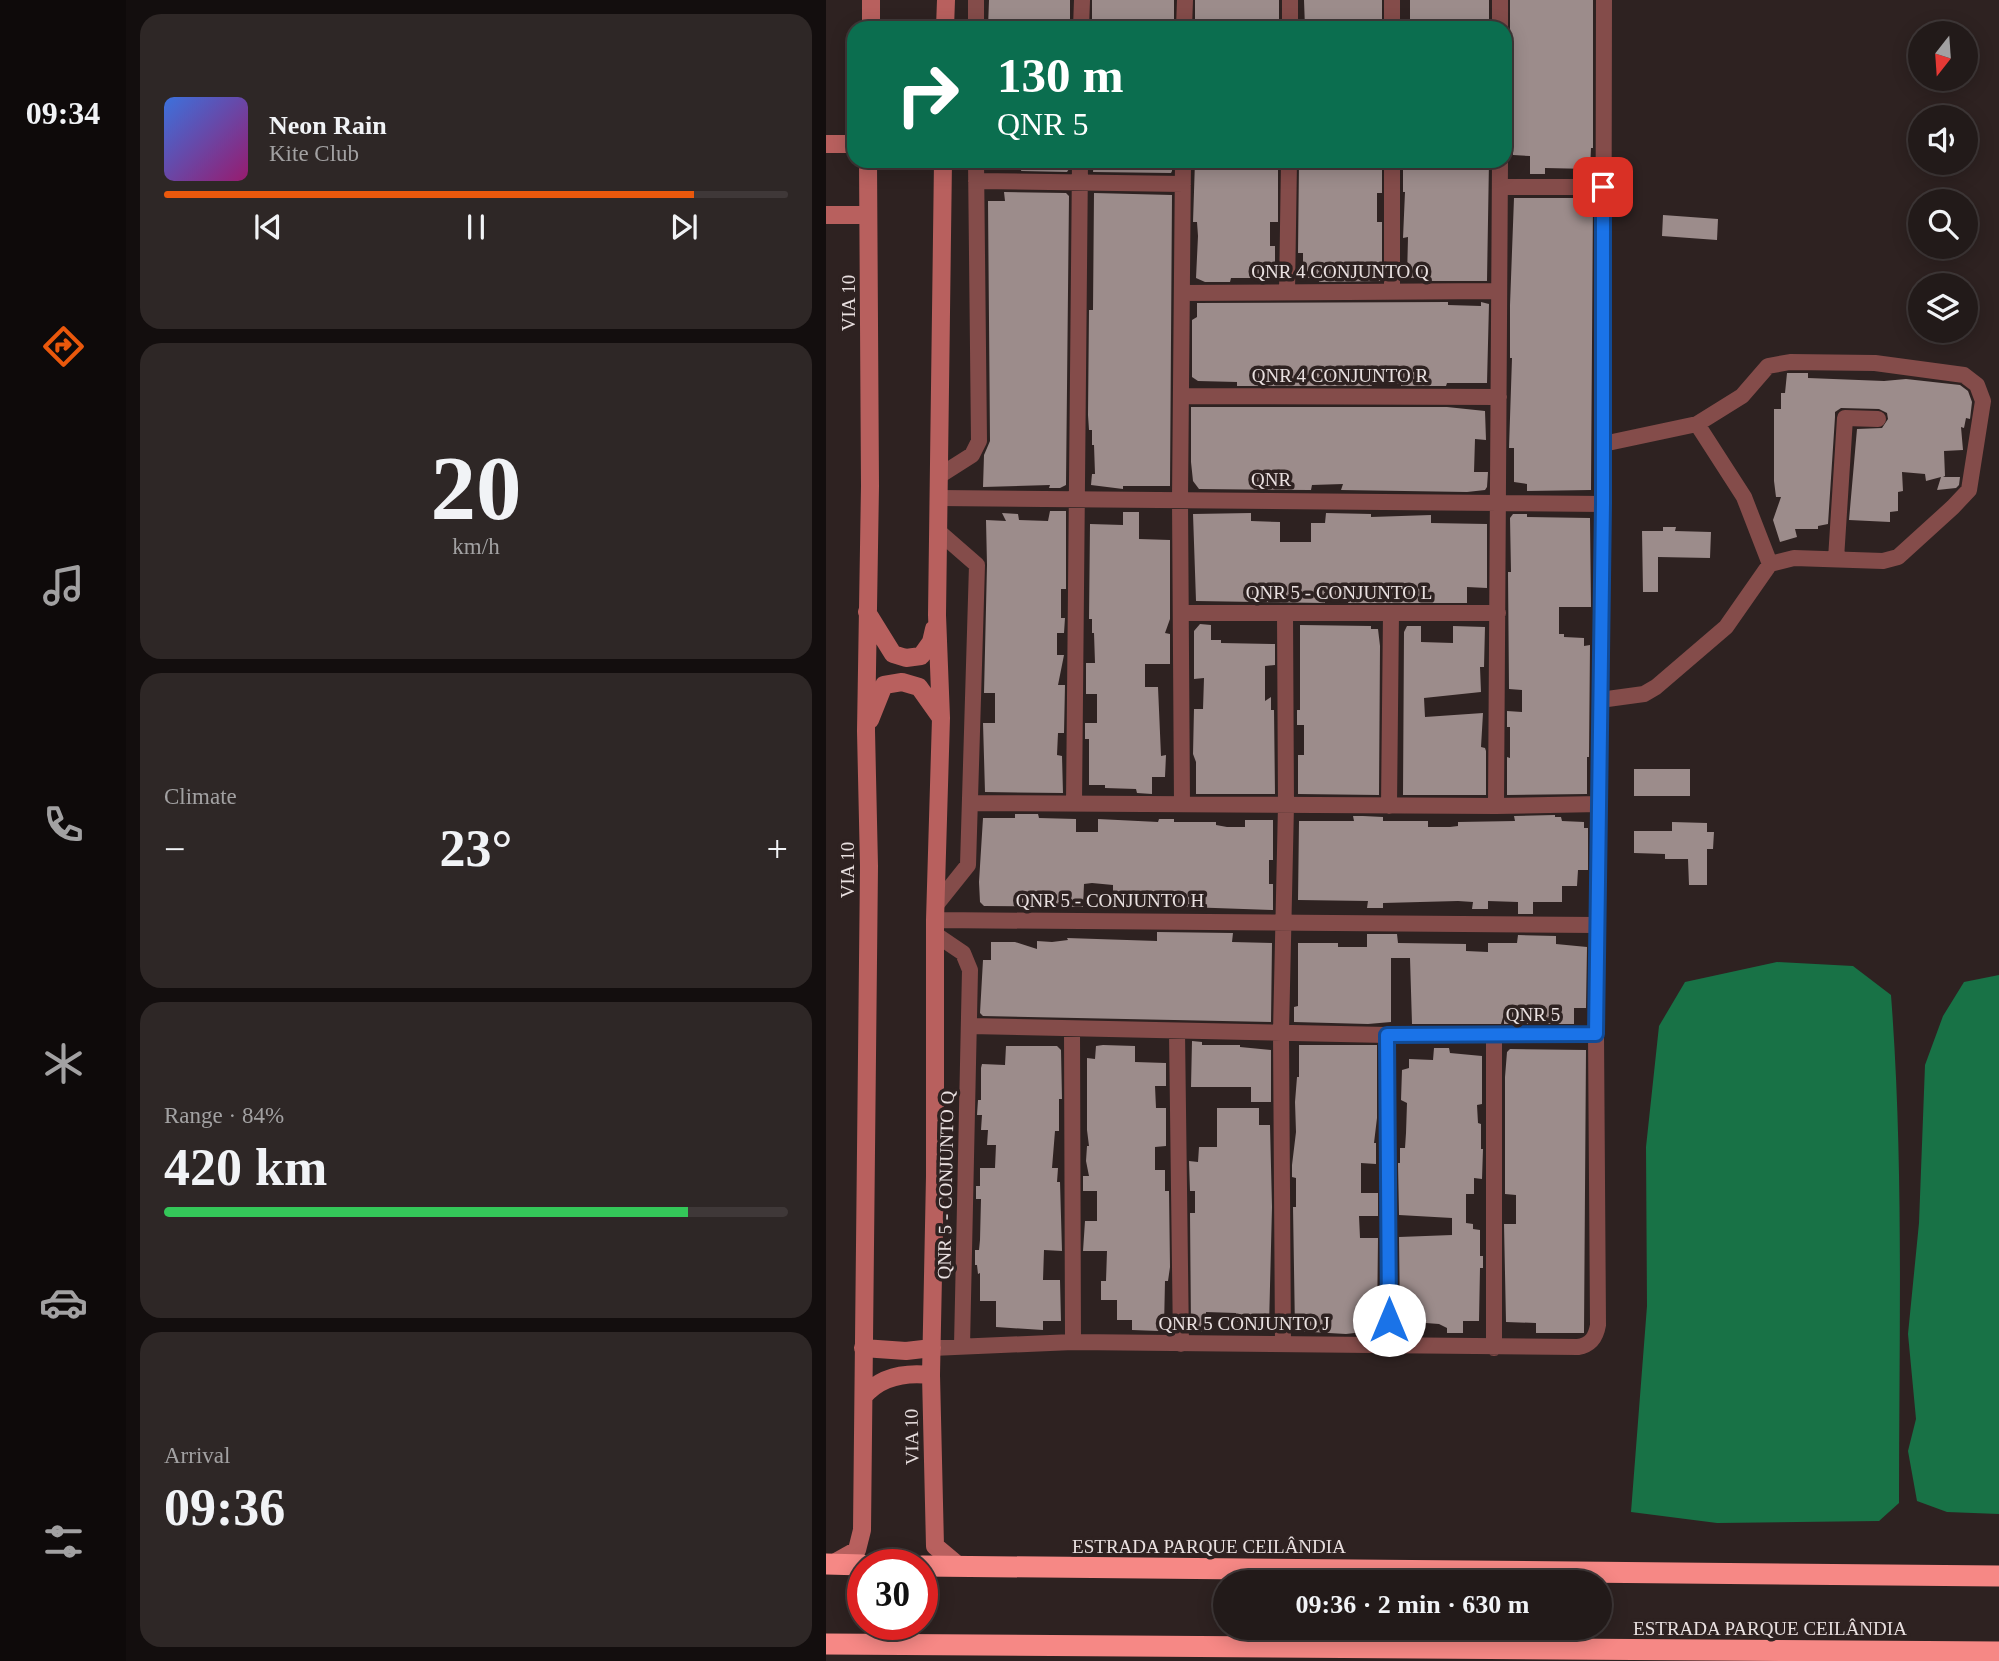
<!DOCTYPE html>
<html lang="en">
<head>
<meta charset="utf-8">
<style>
  :root { --surface:#221a19; --page:#2e2726; --text:#f1f3f6; --muted:#a2a1a2; --line:#3f3838; --accent:#ea580c }
  body { margin:0; font-family:"Times New Roman",serif; background:var(--page); color:var(--text); height:100vh; display:flex; flex-direction:column; font-size:26px; white-space:nowrap }
  * { box-sizing:border-box; margin:0 }
  p { font-size:23px; color:var(--muted) }
  .icon { flex:none; width:38px; height:38px; fill:none; stroke:currentColor; stroke-width:2; stroke-linecap:round; stroke-linejoin:round }
  .map { position:relative; flex:1; overflow:hidden }
  .sheet { display:flex; flex-direction:column; gap:14px; padding:14px; background:#130e0e; width:700px }
  .sheet>* { flex:none }
  .guide { position:absolute; left:21px; top:21px; width:665px; height:147px; border-radius:21px; box-shadow:0 4px 18px #0003,0 0 0 2px var(--line); background:#0b6e4f; color:#fff; overflow:hidden }
  .needle { width:46px; rotate:197deg }
  .fabs { position:absolute; left:1082px; top:21px; display:grid; gap:14px }
  .fabs a { display:grid; place-items:center; width:70px; height:70px; border-radius:50%; background:var(--surface); box-shadow:0 4px 18px #0003,0 0 0 2px var(--line); font-size:35px }
  .speed { position:absolute; left:21px; top:1549px; display:flex; gap:14px; font-size:35px; font-weight:700; text-align:center }
  .speed>* { display:grid; place-content:center; width:91px; height:91px; border-radius:50%; background:var(--surface); box-shadow:0 4px 18px #0003,0 0 0 2px var(--line); line-height:1 }
  .speed .limit { border:10px solid #d22; background:#fff; color:#111 }
  .pin { position:absolute; display:grid; place-items:center; width:60px; height:60px; color:#fff; margin:-30px; border-radius:14px; box-shadow:0 4px 10px #0006 }
  .me { position:absolute; width:77px; margin:-38px; rotate:0deg; stroke-linejoin:round; filter:drop-shadow(0 0 5px #0008) }
  .turn { display:flex; align-items:center; gap:24px; height:147px; padding:0 35px; font-size:32px }
  .turn .icon { width:91px; height:91px; stroke-width:2.5 }
  .turn b { display:block; font-size:49px; line-height:60px }
  .big { font-size:52px; font-weight:800; line-height:1.1 }
  .sheet .widget { flex:1; display:flex; flex-direction:column; justify-content:center; gap:10px; min-width:0; padding:0 24px; border-radius:21px; background:var(--page) }
  .sheet .dial { align-items:center; gap:0 }
  .dial b { font-size:91px; line-height:1 }
  .song { display:flex; align-items:center; gap:21px }
  .cover { width:84px; height:84px; border-radius:10px; background:linear-gradient(135deg,hsl(220 70% 55%),hsl(320 70% 35%)) }
  .played { height:7px; border-radius:4px; background:linear-gradient(90deg,var(--accent) 85%,var(--line) 85%) }
  .keys { display:flex; justify-content:space-around; direction:ltr }
  .heat { display:flex; justify-content:space-between; align-items:center; font-size:38px; direction:ltr }
  .charge { height:10px; border-radius:5px; background:linear-gradient(90deg,#34c759 84%,var(--line) 0) }
  .trip { position:absolute; left:387px; top:1570px; width:399px; height:70px; border-radius:35px; background:var(--surface); box-shadow:0 4px 18px #0003,0 0 0 2px var(--line); font-weight:800; line-height:70px; text-align:center }
  main { display:flex; flex:1; min-height:0 }
  .dock { display:flex; flex-direction:column; width:126px; justify-content:space-around; align-items:center; background:#0e0a0a; color:var(--muted) }
  .dock .icon { width:49px; height:49px }
  .dock .active { color:var(--accent) }
  .dock b { font-size:32px; color:var(--text) }
  .map>svg:first-child { display:block }
</style>
</head>
<body>
<main>
<nav class="dock">
<b>09:34</b>
<svg class="icon active" aria-label="directions" viewBox="0 0 24 24"><path d="M12 3l9 9-9 9-9-9zM9 14v-3h6M13 9l2 2-2 2"/></svg>
<svg class="icon" aria-label="music" viewBox="0 0 24 24"><path d="M9 18V5l10-2v13"/><circle cx="6" cy="18" r="3"/><circle cx="16" cy="16" r="3"/></svg>
<svg class="icon" aria-label="phone" viewBox="0 0 24 24"><path d="M5 4h4l2 5-3 2q2 4 5 5l2-3 5 2v4C11 20 4 13 5 4z"/></svg>
<svg class="icon" aria-label="climate" viewBox="0 0 24 24"><path d="M12 3v18M4 7l16 10M4 17L20 7"/></svg>
<svg class="icon" aria-label="car" viewBox="0 0 24 24"><path d="M5 17H2v-5l4-1 3-4h7l3 4 3 1v5h-3M9 17h6M6 11h13"/><circle cx="7" cy="17" r="2"/><circle cx="17" cy="17" r="2"/></svg>
<svg class="icon" aria-label="filters" viewBox="0 0 24 24"><path d="M4 7h16M4 17h16"/><circle cx="9" cy="7" r="2"/><circle cx="15" cy="17" r="2"/></svg>
</nav>
<section class="sheet">
<div class="widget">
<div class="song"><i class="cover"></i><div><b>Neon Rain</b><p>Kite Club</p></div></div>
<div class="played"></div>
<div class="keys"><svg class="icon" aria-label="previous" viewBox="0 0 24 24"><path d="M18 5L8 12l10 7zM5 5v14"/></svg><svg class="icon" aria-label="pause" viewBox="0 0 24 24"><path d="M8 5v14M16 5v14"/></svg><svg class="icon" aria-label="next" viewBox="0 0 24 24"><path d="M6 5l10 7-10 7zM19 5v14"/></svg></div>
</div>
<div class="widget dial"><b>20</b><p>km/h</p></div>
<div class="widget"><p>Climate</p>
<div class="heat"><a>−</a><b class="big">23°</b><a>+</a></div>
</div>
<div class="widget"><p>Range · 84%</p><b class="big">420 km</b><div class="charge"></div></div>
<div class="widget"><p>Arrival</p><b class="big">09:36</b></div>
</section>
<div class="map">
<svg width="1173" height="1661" viewBox="0 0 1173 1661">
  <rect width="100%" height="100%" fill="#2e2221"/>
  <!-- water -->
  <path fill="#187246" d="M951 962 1027 966 1065 995C1078 1164 1073 1334 1073 1503L1053 1521 891 1523 805 1512 821 1306 820 1147 833 1026 859 982Z
    M1173 975V1514L1121 1512 1091 1501 1082 1451 1090 1419 1082 1334 1093 1223 1099 1065 1117 1016 1138 982Z"/>
  <!-- building -->
  <path fill="#9c8c8b" d="M163 0H244V28H162Z
    M266 0H348V28H266Z
    M369 0H453V28H369Z
    M478 0H556V28H479Z
    M584 0H663V28H584Z
    M684 0H767V148H765L764 169 719 168V174H704V156L687 155V133H684Z
    M198 161H242L243 169 241 172 195 171Z
    M268 161H346V171L345 173 267 172Z
    M369 161H452V222H444V246H449V271H435V278H405L404 282H379L370 278 372 236 371 222H367Z
    M473 161 556 162V193H551V222H556V281L493 282V278H477V253H472Z
    M579 161H663L661 281H598V278H581L582 237 577 238 579 192H577V163Z
    M178 192 240 193 243 196 240 485 234 488H223L224 485 157 487 158 455 164 441 162 201H179Z
    M268 193 346 195 344 486H297V489L265 485 266 474H269L268 445H266V430H263L262 415 263 310H267Z
    M688 198H767L765 490 701 491V484L688 482V448H683L686 358H684V305Z
    M837 215 892 219 891 240 836 236Z
    M622 302V305L655 306V302L663 304 661 383H621L620 386H575V384L546 382V386H411V382L372 381 366 377V320L371 317V303Z
    M961 373H982V378L1058 381 1080 379 1134 385 1142 391 1146 402 1144 419 1140 418 1138 428 1135 427 1137 450 1118 451 1119 476 1117 477H1134L1133 485 1130 488 1111 490 1115 477 1100 481 1099 474 1076 472 1077 491 1072 492V511L1064 512V522L1023 520 1031 429 1056 428 1062 419 1061 413 1053 409 1015 408 1009 412V417L1002 524 992 526V529H969L971 537 954 542 947 520 955 497H950L948 481V409H955V393H959Z
    M365 407H621L659 411 660 440 649 439 648 472H662L661 487 659 490 641 492 515 490 517 484 486 485 485 490 373 489 367 481 365 462Z
    M224 511H240V589H235V618H239L238 633H231V655H238L232 685H239L238 733H232L231 755 236 756 237 793 159 792 157 723H169V693H158L161 565 160 520 180 521 176 513 192 514 193 520 222 521Z
    M297 512H313V539L344 540V619L339 633 344 634V664H319V687H332L335 756 340 755 339 777H326V794L311 793 310 789 279 788V785H263V739H259V723H271V694H260V663H269L268 633H266V619H263L264 524 297 525Z
    M425 513V521L454 522V542H485V523H499L500 513 545 514V517L605 515V523L661 524V588L641 587V603H522V600L499 599V603L370 601 367 514Z
    M687 514H701V517L764 518 765 607H733V634H738V637L758 638V646L764 645 763 757H761V794L681 795V757L684 758V727H681V711L696 712V690L683 689 682 572H685L684 518Z
    M837 527H850L849 531 885 532 884 558 832 557V592H817L816 531H837Z
    M374 624 385 625V640H395V643L449 644V665L439 666V701L445 697V710H448L449 794H370V762L367 754 368 709H377L378 678 368 679V631Z
    M474 625 545 626V629H552L554 646 553 795 472 794V755H478V725H471V710H474Z
    M581 626H595V642L627 643V626L659 627 658 667H654L655 692 598 698 599 717 657 713 655 747 659 748 660 751V795H577L578 632Z
    M808 769H864V796H808Z
    M189 814H212L213 818 250 819V832H272V819L332 822 333 819H348V822H390V825L401 827H419V820H447V860H443V884H447V910L332 906V895L302 894V907H287V885L266 883 258 884 257 907 158 906 154 902 153 882 157 818H189Z
    M729 815V817H735L736 821 758 822V828H762V870H752L751 886H736V902H707V914H692V902L662 901V909H646L647 902 632 901 557 903V908H541L542 901 472 900 473 821H528L527 816H537L557 817V821H602V827H624L632 826V822L689 821 688 816Z
    M846 822 881 823V832H888L887 849H881V885H863L862 859H839V854L808 853V831H846Z
    M331 932 407 933 406 942 446 943 445 1022 157 1016 154 1013 157 960H165V942H189L211 949V941L226 942 242 940 241 938 331 941Z
    M541 934H571L572 943 640 944V951L662 952V943H691L692 935 730 936V944L761 947 760 1008H748V1024H678V1014L675 1024H586L584 958H565V1022L542 1024 468 1022V1007L472 1006V943H512V947H541Z
    M366 1041 376 1042V1045H414V1047L445 1050V1102H425V1087H365Z
    M277 1045 309 1046V1062L340 1063V1086H329L330 1108H340V1146L329 1147V1170H339V1191H343L344 1267 342 1281H339L338 1327 333 1331 306 1330V1320H291V1300H275V1281H280L281 1251H257L259 1221H271V1191H257V1176H263L260 1161 261 1146H263L261 1130V1058L269 1059 270 1046Z
    M473 1045H551V1118L548 1143H550V1164L535 1163V1193H552V1216H533L534 1238H552L551 1327 545 1331 520 1334 469 1331 467 1207H470V1178L466 1177V1165L470 1132 469 1102 471 1077H473Z
    M180 1046H231L235 1050 236 1099H233V1131H229L226 1168H232L231 1182H234L236 1251 218 1250 217 1280H234L235 1321H217V1330L170 1327V1301H154V1273L152 1274 151 1265H149V1250H153L154 1240 155 1199H150V1186H154V1168H169L170 1145H161L162 1130H155L156 1115H151L152 1100H155V1068L156 1064 179 1065Z
    M608 1048H623L624 1053 656 1056V1104L651 1105 652 1123 655 1124V1149H657L656 1179 648 1178V1194H640V1223L647 1224V1229L654 1230V1256H657V1268H654L653 1321H637V1333H621V1328L613 1324 574 1321 573 1237 626 1235V1218L573 1215 572 1163H574V1148H579L580 1133 581 1103 575 1100 576 1070 583 1068V1059L607 1060Z
    M684 1049 760 1050 758 1333H710V1323L680 1322 678 1224H690V1195L679 1194V1077L681 1052Z
    M391 1108H433V1125H444L446 1207 443 1326 437 1332H427L426 1322H411L410 1313 380 1312V1332H369L365 1328 364 1213H369V1191H364L363 1161 372 1162 373 1147H391Z"/>
  <g fill="none" stroke-linecap="round" stroke-linejoin="round">
    <!-- street -->
    <path stroke="#844c4a" stroke-width="16" d="M150 0V28
      M255 28 256 0
      M358 28 359 0
      M464 28V0
      M566 28V0
      M674 28V0
      M150 181 357 184
      M674 187H777
      M461 292 463 161
      M566 292V161
      M356 293 673 291
      M355 396 673 397
      M871 424 918 497 944 564
      M113 476 146 455 153 441 150 161
      M113 498 777 504
      M1010 559 1019 418 1052 419
      M355 613H672
      M774 700 818 694 830 687 900 627 944 564 968 558 1057 561 1072 557 1127 507 1143 490 1157 401 1151 385 1138 375 1049 363 964 362 942 366 916 396 871 424 777 444
      M145 803 670 806 773 804
      M248 803 254 161
      M356 804 354 500 357 161
      M563 806 565 613
      M670 806 674 161
      M110 905 142 865 151 565 112 531
      M109 920 771 925
      M109 934 137 953 144 970 136 1346
      M144 1026 561 1035 770 1034
      M246 1030 247 1342
      M351 1032 355 1344
      M561 1035 563 1346
      M668 1035V1348
      M457 1344 455 1032 460 805 459 613
      M106 1348 247 1342 752 1347C765 1345 770 1337 772 1325L770 1034 777 504 778 0"/>
    <!-- secondary -->
    <path stroke="#b8605e" stroke-width="18" d="M45 28V0
      M119 28 120 0
      M0 144H28
      M117 161 111 615 115 718 109 920V1176L105 1375 109 1546 134 1567
      M0 215H42
      M41 612 67 654 80 658 95 656 105 642 108 629
      M44 720 58 685 76 682 93 687 115 718
      M37 1348 80 1351 106 1348
      M38 1396C55 1376 79 1372 105 1375
      M6 1564 31 1550 36 1530 43 866 40 731 44 486 42 161"/>
    <!-- highway -->
    <path stroke="#f68885" stroke-width="21" d="M0 1564 37 1565
      M96 1566 1173 1576
      M0 1644 1173 1652"/>
  </g>
  <g fill="none" stroke-linecap="round" stroke-linejoin="round">
    <!-- route casing -->
    <g stroke="#114b97" stroke-width="18">
      <path id="route" d="M563 1320 561 1035 770 1034 777 504V187"/>
    </g>
    <!-- route -->
    <use href="#route" stroke="#1a73e8" stroke-width="12"/>
  </g>
  <g text-anchor="middle" stroke-width="7" stroke-linejoin="round" paint-order="stroke">
    <!-- street labels -->
    <g font-size="19" fill="#e9e0e0" stroke="#2e2221">
      <text x="514" y="278">QNR 4 CONJUNTO Q</text>
      <text transform="translate(22 303) rotate(-90)" y="7">VIA 10</text>
      <text x="514" y="382">QNR 4 CONJUNTO R</text>
      <text x="445" y="486">QNR</text>
      <text x="513" y="599">QNR 5 - CONJUNTO L</text>
      <text transform="translate(21 870) rotate(-90)" y="7">VIA 10</text>
      <text x="284" y="907">QNR 5 - CONJUNTO H</text>
      <text x="707" y="1021">QNR 5</text>
      <text transform="translate(119 1185) rotate(-89)" y="7">QNR 5 - CONJUNTO Q</text>
      <text x="418" y="1330">QNR 5 CONJUNTO J</text>
      <text transform="translate(85 1437) rotate(-91)" y="7">VIA 10</text>
      <text x="383" y="1553">ESTRADA PARQUE CEILÂNDIA</text>
      <text x="944" y="1635">ESTRADA PARQUE CEILÂNDIA</text>
    </g>
  </g>
</svg>
<div class="fabs">
<a><svg class="needle" viewBox="-14 -14 28 28"><path d="M0-13l5 13h-10z" fill="#e53935"/><path d="M0 13l5-13h-10z" fill="#a2a1a2"/></svg></a>
<a><svg class="icon" aria-label="sound" viewBox="0 0 24 24"><path d="M4 9h4l5-4v14l-5-4H4zM17 9q2 3 0 6"/></svg></a>
<a><svg class="icon" aria-label="search" viewBox="0 0 24 24"><circle cx="10" cy="10" r="6"/><path d="M15 15l6 6"/></svg></a>
<a><svg class="icon" aria-label="layers" viewBox="0 0 24 24"><path d="M12 4l9 5-9 5-9-5zM3 14l9 5 9-5"/></svg></a>
</div>
<div class="speed"><div class="limit">30</div></div>
<div class="pin" style="left:777px;top:187px;background:#d93025"><svg class="icon" aria-label="arrive" viewBox="0 0 24 24"><path d="M6 21V4h12l-3 4 3 4H6"/></svg></div>
<svg class="me" style="left:563px;top:1320px" viewBox="-20 -20 40 40"><circle r="19" fill="#fff"/><path d="M0-13L10 11 0 6-10 11z" fill="#1a73e8"/></svg>
<div class="trip">09:36 · 2 min · 630 m</div>
<div class="guide">
<div class="turn"><svg class="icon" aria-label="right" viewBox="0 0 24 24"><path d="M7 20v-9h11M14 6l5 5-5 5"/></svg><div><b>130 m</b>QNR 5</div></div>
</div>
</div>
</main>
</body>
</html>
